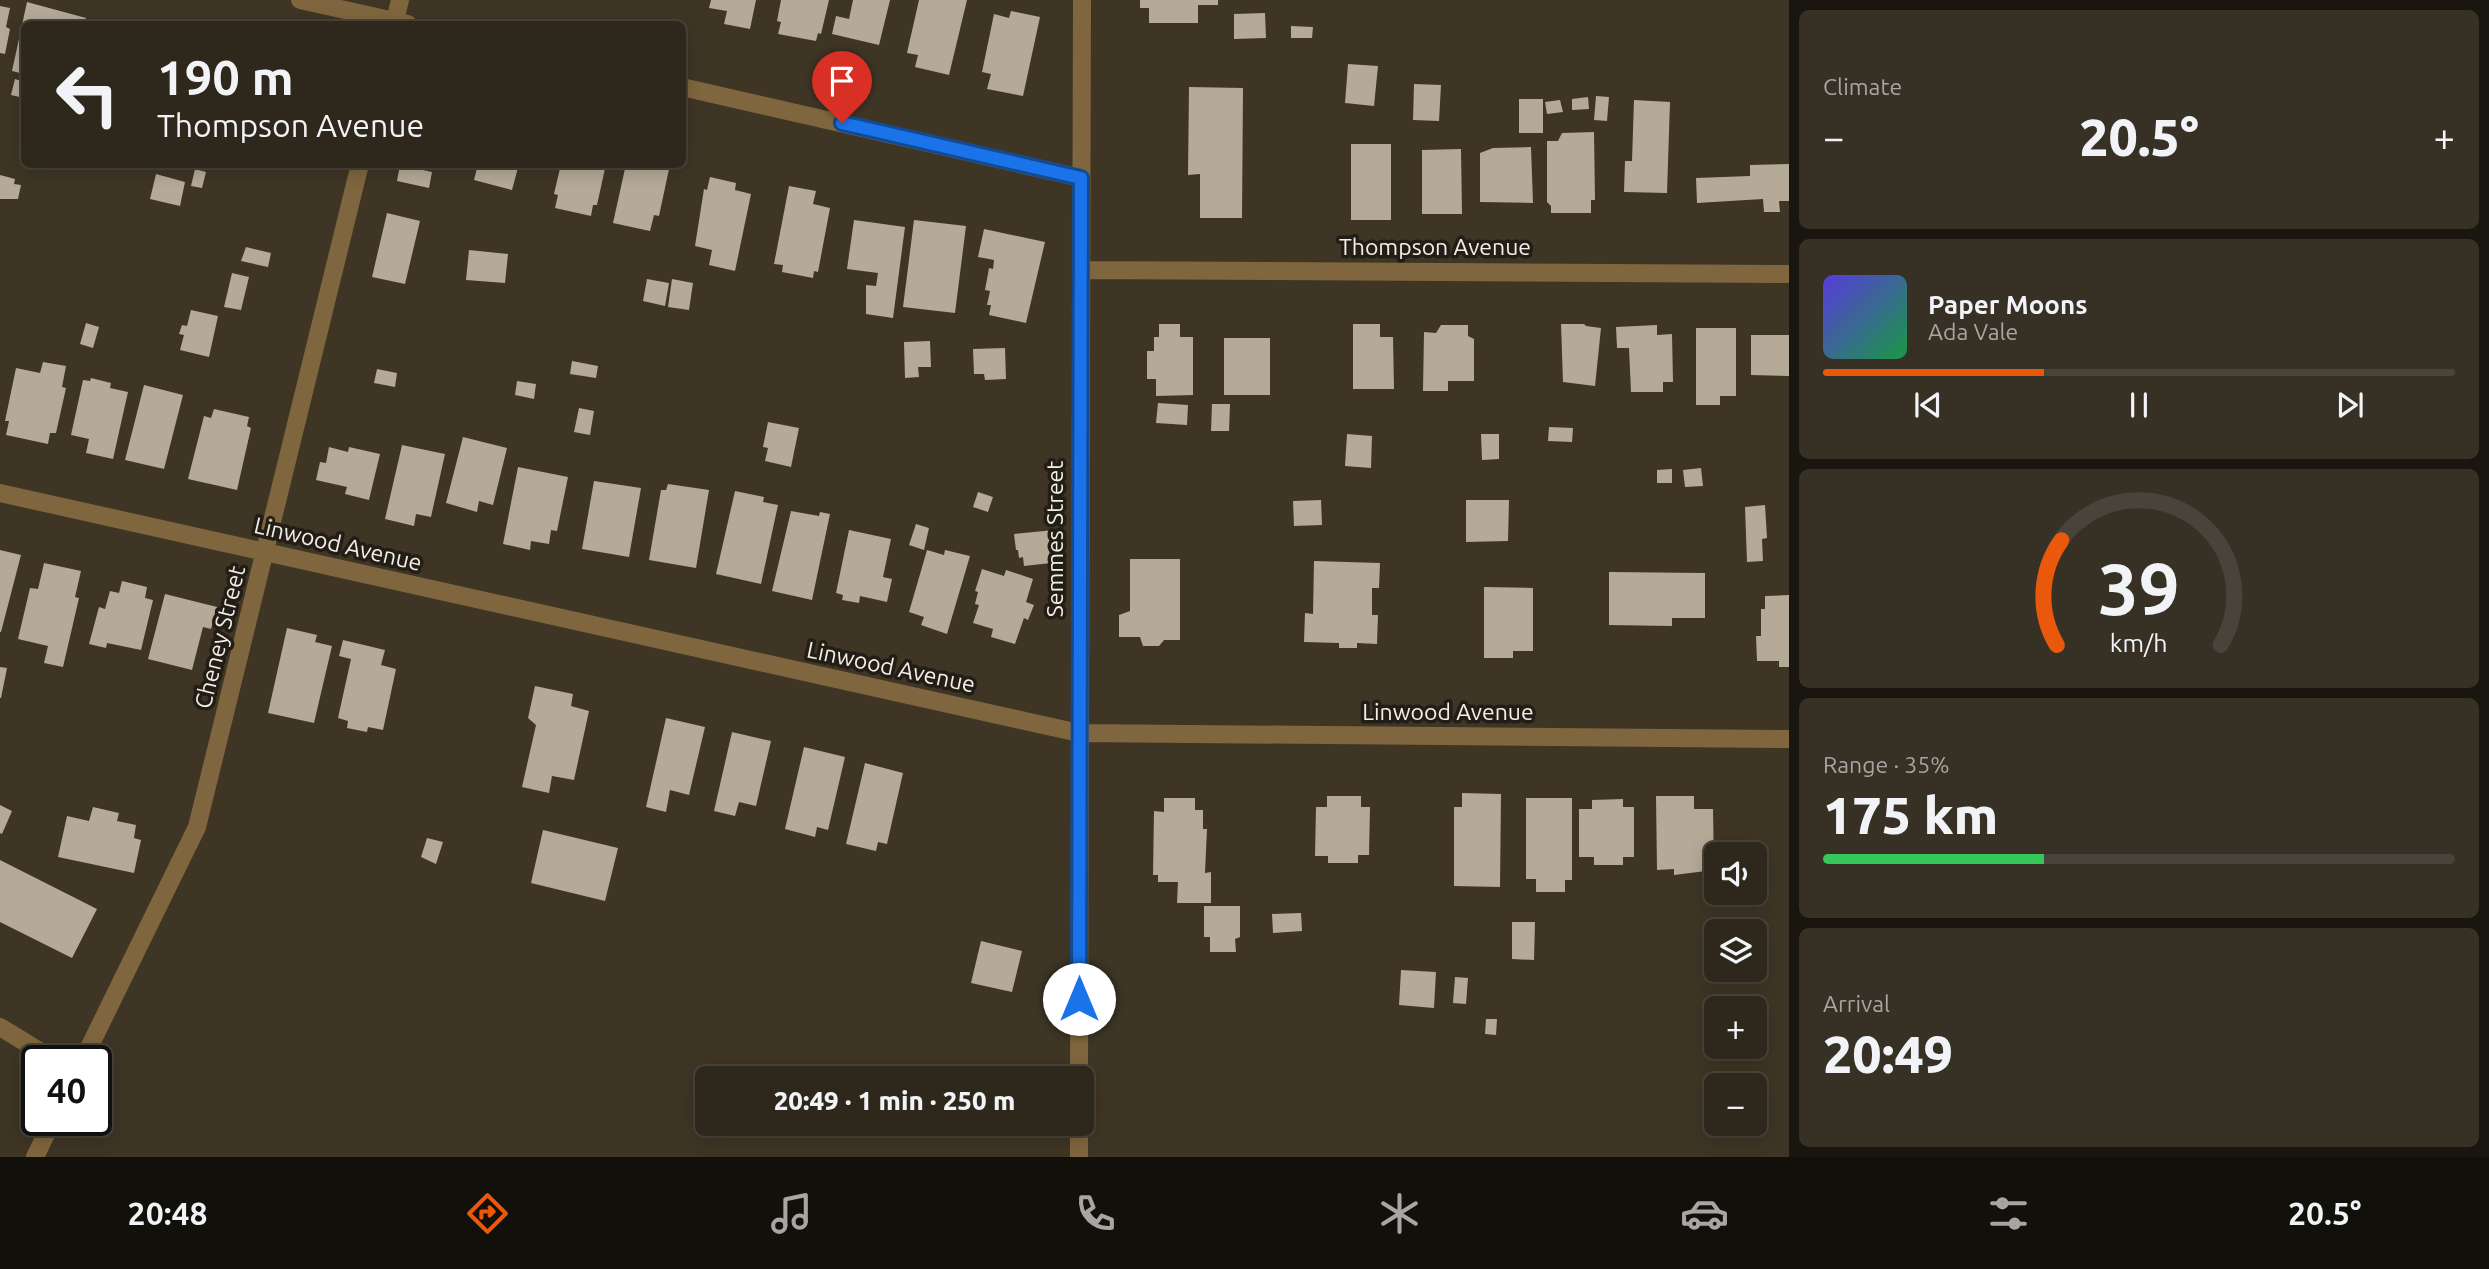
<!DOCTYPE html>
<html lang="en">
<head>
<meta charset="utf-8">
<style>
  :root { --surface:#2e281c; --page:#363025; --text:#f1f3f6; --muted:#a7a6a3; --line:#49443b; --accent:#ea580c }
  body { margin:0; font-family:Ubuntu,sans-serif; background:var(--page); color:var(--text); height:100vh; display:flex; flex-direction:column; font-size:26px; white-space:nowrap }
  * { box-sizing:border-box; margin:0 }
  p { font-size:23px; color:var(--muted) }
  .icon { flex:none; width:38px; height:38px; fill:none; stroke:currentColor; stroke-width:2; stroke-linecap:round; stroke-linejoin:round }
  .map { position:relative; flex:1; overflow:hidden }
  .side { display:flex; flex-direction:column; gap:10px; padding:10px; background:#19160f; width:700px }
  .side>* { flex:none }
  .banner { position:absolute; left:21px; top:21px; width:665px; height:147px; border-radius:10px; box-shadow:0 4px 18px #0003,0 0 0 2px var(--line); background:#2e281c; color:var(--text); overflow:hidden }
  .controls { position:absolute; left:1704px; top:842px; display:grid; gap:14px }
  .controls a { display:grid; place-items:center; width:63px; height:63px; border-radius:10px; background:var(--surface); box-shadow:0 4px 18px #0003,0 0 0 2px var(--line); font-size:35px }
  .speed { position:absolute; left:21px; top:1045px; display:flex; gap:14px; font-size:35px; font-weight:700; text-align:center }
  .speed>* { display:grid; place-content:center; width:91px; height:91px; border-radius:50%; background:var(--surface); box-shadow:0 4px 18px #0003,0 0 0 2px var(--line); line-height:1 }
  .speed .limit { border:4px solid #111; border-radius:10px; background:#fff; color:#111 }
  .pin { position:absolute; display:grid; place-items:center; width:60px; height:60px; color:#fff; margin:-72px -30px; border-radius:50% 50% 50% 0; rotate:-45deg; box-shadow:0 0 7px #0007 }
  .pin .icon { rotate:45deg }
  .me { position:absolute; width:77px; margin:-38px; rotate:0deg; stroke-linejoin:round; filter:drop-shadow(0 0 5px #0008) }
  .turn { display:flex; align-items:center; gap:24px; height:147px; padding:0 21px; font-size:32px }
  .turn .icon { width:91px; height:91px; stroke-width:2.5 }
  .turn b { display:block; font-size:49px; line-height:60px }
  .big { font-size:52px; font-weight:800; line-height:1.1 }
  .side .card { flex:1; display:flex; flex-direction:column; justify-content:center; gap:10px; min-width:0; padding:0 24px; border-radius:10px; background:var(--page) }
  .side .dial { align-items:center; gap:0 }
  .dial svg { height:182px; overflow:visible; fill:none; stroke:var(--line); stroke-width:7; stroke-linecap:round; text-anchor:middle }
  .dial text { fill:var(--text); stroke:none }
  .song { display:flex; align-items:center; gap:21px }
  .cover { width:84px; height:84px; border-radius:10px; background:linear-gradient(135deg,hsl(250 70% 55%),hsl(140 70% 35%)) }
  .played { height:7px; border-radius:4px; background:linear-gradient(90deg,var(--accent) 35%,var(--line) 35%) }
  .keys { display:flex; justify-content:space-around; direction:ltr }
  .heat { display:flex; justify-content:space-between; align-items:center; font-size:38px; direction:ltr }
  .charge { height:10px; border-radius:5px; background:linear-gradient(90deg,#34c759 35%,var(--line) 0) }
  .trip { position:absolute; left:695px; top:1066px; width:399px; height:70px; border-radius:10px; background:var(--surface); box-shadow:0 4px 18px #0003,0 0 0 2px var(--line); font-weight:800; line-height:70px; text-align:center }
  .menu { display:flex; height:112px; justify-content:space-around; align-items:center; background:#12100b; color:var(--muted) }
  .menu .icon { width:49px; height:49px }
  .menu .on { color:var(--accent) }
  .menu b { font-size:32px; color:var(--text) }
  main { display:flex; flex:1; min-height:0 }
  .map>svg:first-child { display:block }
</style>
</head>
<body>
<main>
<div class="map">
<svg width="1789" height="1157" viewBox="0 0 1789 1157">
  <rect width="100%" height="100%" fill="#3e3525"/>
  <!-- building -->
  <path fill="#b5aa98" d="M711 0H756L750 29 724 24 727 11 709 8Z
    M781 0H829L821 34 818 33 816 41 778 34 781 22 777 21Z
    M853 0H890L879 45 832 34 836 16 849 19Z
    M919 0H967L949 75 915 67 918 55 907 53Z
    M1140 0H1218V5H1198V23H1149V8H1140Z
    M27 2 86 18 84 24H24V74L12 71Z
    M0 6 10 8 6 27 10 29 5 54 0 53Z
    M1011 11 1040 17 1023 96 987 89 991 74 982 72 994 14 1009 18Z
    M1265 13 1266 38 1234 39V14Z
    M1291 26 1313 27 1312 38H1291Z
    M1348 64 1378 66 1374 106 1345 103Z
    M15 79 24 82V98L11 95Z
    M1414 84 1441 85 1439 121 1413 120Z
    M1189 87 1243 88 1242 218H1200V174L1188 175Z
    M1596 96 1609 97 1607 121 1594 120Z
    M1588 97 1589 109 1572 110V99Z
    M1519 99H1543V133H1519Z
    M1560 100 1563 112 1547 114 1545 102Z
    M1634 100 1670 102 1667 193 1624 192 1625 161H1632Z
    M1594 132 1595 200H1591V213H1551V206L1547 202V141H1558L1562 133Z
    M1351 144H1391V220H1351Z
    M1531 147 1533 203 1480 202V153L1493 148Z
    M1461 149 1462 214H1422V150Z
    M478 164H519L512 190 474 180Z
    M561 164H606L597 205H593L591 216 555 208 558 195 554 194Z
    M626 164H667L669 169 659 216 654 215 650 231 613 223Z
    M1789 164V201H1779L1780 212H1764L1763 199 1697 203 1696 178 1750 176V165Z
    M400 165 432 172 429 188 397 181Z
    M195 169 206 172 202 188 191 186Z
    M156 174 185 182 180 206 150 199Z
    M0 175 15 179 14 184 21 185 18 199H0Z
    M710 177 736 183 735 190 751 194 735 271 709 265 712 250 695 246 704 189 707 190Z
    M789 186 816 191 813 204 830 208 818 272 814 271 813 278 782 272 783 265 774 264Z
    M387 213 420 221 405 284 372 277Z
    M854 220 905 227 893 318 866 314V285L876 286 878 273 847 269Z
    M914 220 966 226 955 313 903 307Z
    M984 229 1045 242 1026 323 989 315 991 305H987L990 291 985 290 989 268 993 269 994 260 978 257Z
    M246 247 271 253 268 267 241 261Z
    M469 250 508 254 505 283 466 280Z
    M232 273 249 277 241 310 224 307Z
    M647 279 669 283 665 306 643 301Z
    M672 279 693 283 689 310 668 307Z
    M191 310 218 316 209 357 180 350 184 335 179 334 182 325 187 326Z
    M86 323 99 327 93 348 80 344Z
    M1159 324H1180V337H1193V395L1156 396V379H1147V351H1154V337H1159Z
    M1353 324H1380V337H1393L1394 389H1353Z
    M1561 324H1584L1586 326 1601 328 1595 386 1563 382Z
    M1441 325H1468V336L1474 339V381H1448V391H1423L1424 332 1436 333Z
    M1657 325V335L1672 334 1673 382H1663V392H1631L1629 348H1617L1616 327Z
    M1696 328H1736V396H1720V405H1696Z
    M1751 335H1789V376L1751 375Z
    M1224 338H1270V395H1224Z
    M930 341 931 367H918L919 377 905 378 904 342Z
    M1005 348 1006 379 985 380 984 374H974L973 349Z
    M572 361 598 366 596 378 570 374Z
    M43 362 66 366 62 387 66 388 56 433H50L48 444 6 435 9 421H5L16 368 40 373Z
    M377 369 397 373 395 387 374 383Z
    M91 378 111 383 110 388 128 392 113 459 86 453 89 439 71 435 83 380 90 381Z
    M517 381 536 384 534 399 515 395Z
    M144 385 183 395 164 469 125 460Z
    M1158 403 1188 405 1187 425 1156 423Z
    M1212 404H1230L1229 431H1211Z
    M579 408 594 411 590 435 574 432Z
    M214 409 249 417 247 426 251 428 237 490 188 479 204 416 211 418Z
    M768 422 799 428 791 467 765 461 768 448 763 447Z
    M1549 427 1573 428 1572 442 1548 441Z
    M1347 434 1372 436 1371 468 1345 466Z
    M1481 434H1499V459L1482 460Z
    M463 437 507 448 493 505 479 501 477 512 446 503Z
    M402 445 445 454 431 517 416 514 414 526 385 519Z
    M329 447 348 452 349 447 380 454 369 500 345 494 347 487 316 480 320 462 326 463Z
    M518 467 568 477 557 531 551 530 549 544 531 541 530 550 503 544Z
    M1701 468 1703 486 1685 487 1683 470Z
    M1672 469V483H1657V470Z
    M594 481 641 488 629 557 582 549Z
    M668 484 709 490 696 568 649 560 661 490H666Z
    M735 491 764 497 763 502 778 505 761 584 716 574Z
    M978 492 993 497 988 512 973 507Z
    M1321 500 1322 525 1294 526 1293 501Z
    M1466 500H1509L1508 541 1466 542Z
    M1765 505 1767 538 1762 539 1763 561 1747 562 1745 507Z
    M791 511 819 516 820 512 830 514 812 600 772 591Z
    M916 524 929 528 924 550 909 545Z
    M849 530 891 539 883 577 892 579 887 602 860 596 859 603 842 600 843 595 836 593Z
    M1054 530 1055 549H1049L1051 563 1024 566 1023 557 1019 558 1018 550H1016L1014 534Z
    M0 550 21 555 1 632H0Z
    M927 550 944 555 945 550 970 556 947 634 921 625 924 617 909 612Z
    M1130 559H1180V640H1164L1159 646H1143L1140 637H1119V615L1130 611Z
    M1314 561 1380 563 1379 588H1372V615H1378L1377 644 1357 643V648H1339V643L1304 642 1305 613 1313 614Z
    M44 563 81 571 75 597 79 598 63 667 44 663 48 646 18 639 30 588 38 589Z
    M982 569 1004 576 1006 570 1033 579 1026 602 1034 605 1028 620 1024 618 1015 644 991 637 993 629 973 623 979 605 975 604 978 592 975 591Z
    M1609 572 1705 573V618H1672V626L1609 625Z
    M122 581 147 587 145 598 153 600 141 650 107 643 106 648 89 644 99 607 105 609 110 591 119 593Z
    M1484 587 1533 588V651H1513V658H1484Z
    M165 594 217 607 211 629 203 627 192 670 148 659Z
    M1789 595V667H1779V661H1757L1756 636H1761V609H1765V596Z
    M287 628 317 635 315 642 332 646 314 723 268 713Z
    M343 640 385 650 381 665 396 669 383 730 368 727 367 732 347 728 348 721 338 718 351 659 339 656Z
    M0 667 7 668 1 698H0Z
    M535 686 573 694 571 706 589 711 574 780 552 776 549 793 522 787 536 725 528 718Z
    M666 718 705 727 689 795 670 790 666 812 646 807Z
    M732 732 771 741 756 806 739 802 735 816 714 811Z
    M804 747 845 757 828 830 817 827 815 837 785 829Z
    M865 763 903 773 887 844 878 842 876 851 846 844Z
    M1462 793 1501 794 1500 887 1454 886V807H1462Z
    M1327 796H1361V807H1370L1369 855H1358V863H1328V856H1315L1316 807H1327Z
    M1656 796H1694V809H1713L1714 870 1674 875V869L1657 870Z
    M1164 798H1195V810H1203V829H1207L1205 873 1211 872V903H1177L1178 882H1158V875H1153L1154 811 1164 812Z
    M1526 798H1572V880H1565V892H1536V879H1526Z
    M1623 799V807H1634V857H1623V865H1594V857H1579V809H1592V800Z
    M0 805 12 811 2 834 0 833Z
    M93 807 119 813 117 821 136 825 134 838 141 840 134 873 58 857 67 816 89 821Z
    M543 830 618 848 605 901 531 883Z
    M427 838 443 842 436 864 421 857Z
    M0 860 97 909 72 958 0 922Z
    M1204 906H1240V937L1235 939 1236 952H1210V937H1204Z
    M1301 913 1302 931 1273 933 1272 914Z
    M1512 922H1535L1534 960 1512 959Z
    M981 941 1022 951 1012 992 971 983Z
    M1401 970 1436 972 1434 1008 1399 1005Z
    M1455 977 1468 978 1466 1004 1453 1003Z
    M1486 1019H1497L1496 1035 1485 1034Z"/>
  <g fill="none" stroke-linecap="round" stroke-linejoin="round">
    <!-- minor -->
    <path stroke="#7f663e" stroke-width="18" d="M300 0 408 24
      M394 24 400 0
      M682 87 1081 178
      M1081 270 1789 274
      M0 493 1079 733 1789 739
      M0 1027 54 1060
      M83 1060 197 827 360 164
      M1079 1078 1082 0
      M35 1157 53 1120
      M1079 1157V1124"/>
  </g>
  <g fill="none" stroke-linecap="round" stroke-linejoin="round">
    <!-- route casing -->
    <g stroke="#114b97" stroke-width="18">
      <path id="route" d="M842 123 1081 178 1079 999"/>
    </g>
    <!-- route -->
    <use href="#route" stroke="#1a73e8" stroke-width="12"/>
  </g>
  <g text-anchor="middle" stroke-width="7" stroke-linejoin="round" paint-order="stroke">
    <!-- street labels -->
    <g font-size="23" fill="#f4eee5" stroke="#221d16">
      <text x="1435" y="255">Thompson Avenue</text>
      <text transform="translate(1055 539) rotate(-90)" y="8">Semmes Street</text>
      <text transform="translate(338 544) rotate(13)" y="8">Linwood Avenue</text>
      <text transform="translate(220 637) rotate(-76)" y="8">Cheney Street</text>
      <text transform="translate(891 667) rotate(12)" y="8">Linwood Avenue</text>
      <text x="1448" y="720">Linwood Avenue</text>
    </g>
  </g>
</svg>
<div class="controls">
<a><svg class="icon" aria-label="sound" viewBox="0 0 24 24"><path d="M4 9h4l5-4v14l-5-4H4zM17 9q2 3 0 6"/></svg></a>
<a><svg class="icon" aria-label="layers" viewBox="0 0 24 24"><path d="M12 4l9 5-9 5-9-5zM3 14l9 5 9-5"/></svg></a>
<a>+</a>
<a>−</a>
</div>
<div class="speed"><div class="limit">40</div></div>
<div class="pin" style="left:842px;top:123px;background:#d93025"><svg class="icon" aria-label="arrive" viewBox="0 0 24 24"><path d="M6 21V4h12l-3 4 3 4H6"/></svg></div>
<svg class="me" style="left:1079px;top:999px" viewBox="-20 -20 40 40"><circle r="19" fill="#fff"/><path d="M0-13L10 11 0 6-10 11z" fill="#1a73e8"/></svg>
<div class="trip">20:49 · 1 min · 250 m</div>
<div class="banner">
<div class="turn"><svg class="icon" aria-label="left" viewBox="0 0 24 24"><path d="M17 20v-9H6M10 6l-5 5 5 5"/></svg><div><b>190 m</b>Thompson Avenue</div></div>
</div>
</div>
<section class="side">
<div class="card"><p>Climate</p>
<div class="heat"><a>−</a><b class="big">20.5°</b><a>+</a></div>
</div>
<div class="card">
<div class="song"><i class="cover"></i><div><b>Paper Moons</b><p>Ada Vale</p></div></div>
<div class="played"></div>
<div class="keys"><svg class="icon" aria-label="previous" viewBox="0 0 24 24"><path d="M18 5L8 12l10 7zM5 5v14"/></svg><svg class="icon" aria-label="pause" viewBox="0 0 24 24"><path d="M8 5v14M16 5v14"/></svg><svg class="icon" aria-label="next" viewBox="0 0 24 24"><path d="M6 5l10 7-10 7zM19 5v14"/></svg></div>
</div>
<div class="card dial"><svg viewBox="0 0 100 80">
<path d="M14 69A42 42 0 1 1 86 69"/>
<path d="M14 69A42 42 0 0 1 16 23" stroke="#ea580c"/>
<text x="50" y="56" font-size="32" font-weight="700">39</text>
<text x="50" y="72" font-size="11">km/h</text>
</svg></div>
<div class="card"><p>Range · 35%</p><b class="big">175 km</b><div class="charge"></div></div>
<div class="card"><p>Arrival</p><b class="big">20:49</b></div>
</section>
</main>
<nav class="menu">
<b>20:48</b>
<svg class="icon on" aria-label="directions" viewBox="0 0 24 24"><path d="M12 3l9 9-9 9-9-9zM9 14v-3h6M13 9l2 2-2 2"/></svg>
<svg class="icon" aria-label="music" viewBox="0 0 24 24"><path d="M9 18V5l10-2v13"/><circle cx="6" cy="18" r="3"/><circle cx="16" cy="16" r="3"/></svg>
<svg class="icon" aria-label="phone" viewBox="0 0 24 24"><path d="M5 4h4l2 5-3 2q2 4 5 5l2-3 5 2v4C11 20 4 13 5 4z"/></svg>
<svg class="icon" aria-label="climate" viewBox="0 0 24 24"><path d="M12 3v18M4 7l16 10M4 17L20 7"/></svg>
<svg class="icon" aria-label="car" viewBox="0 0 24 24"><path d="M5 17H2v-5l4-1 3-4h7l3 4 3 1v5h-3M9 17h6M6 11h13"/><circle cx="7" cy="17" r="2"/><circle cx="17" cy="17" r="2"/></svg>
<svg class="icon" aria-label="filters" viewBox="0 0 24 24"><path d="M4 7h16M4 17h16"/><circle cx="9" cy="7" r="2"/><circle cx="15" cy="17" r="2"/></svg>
<b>20.5°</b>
</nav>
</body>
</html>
